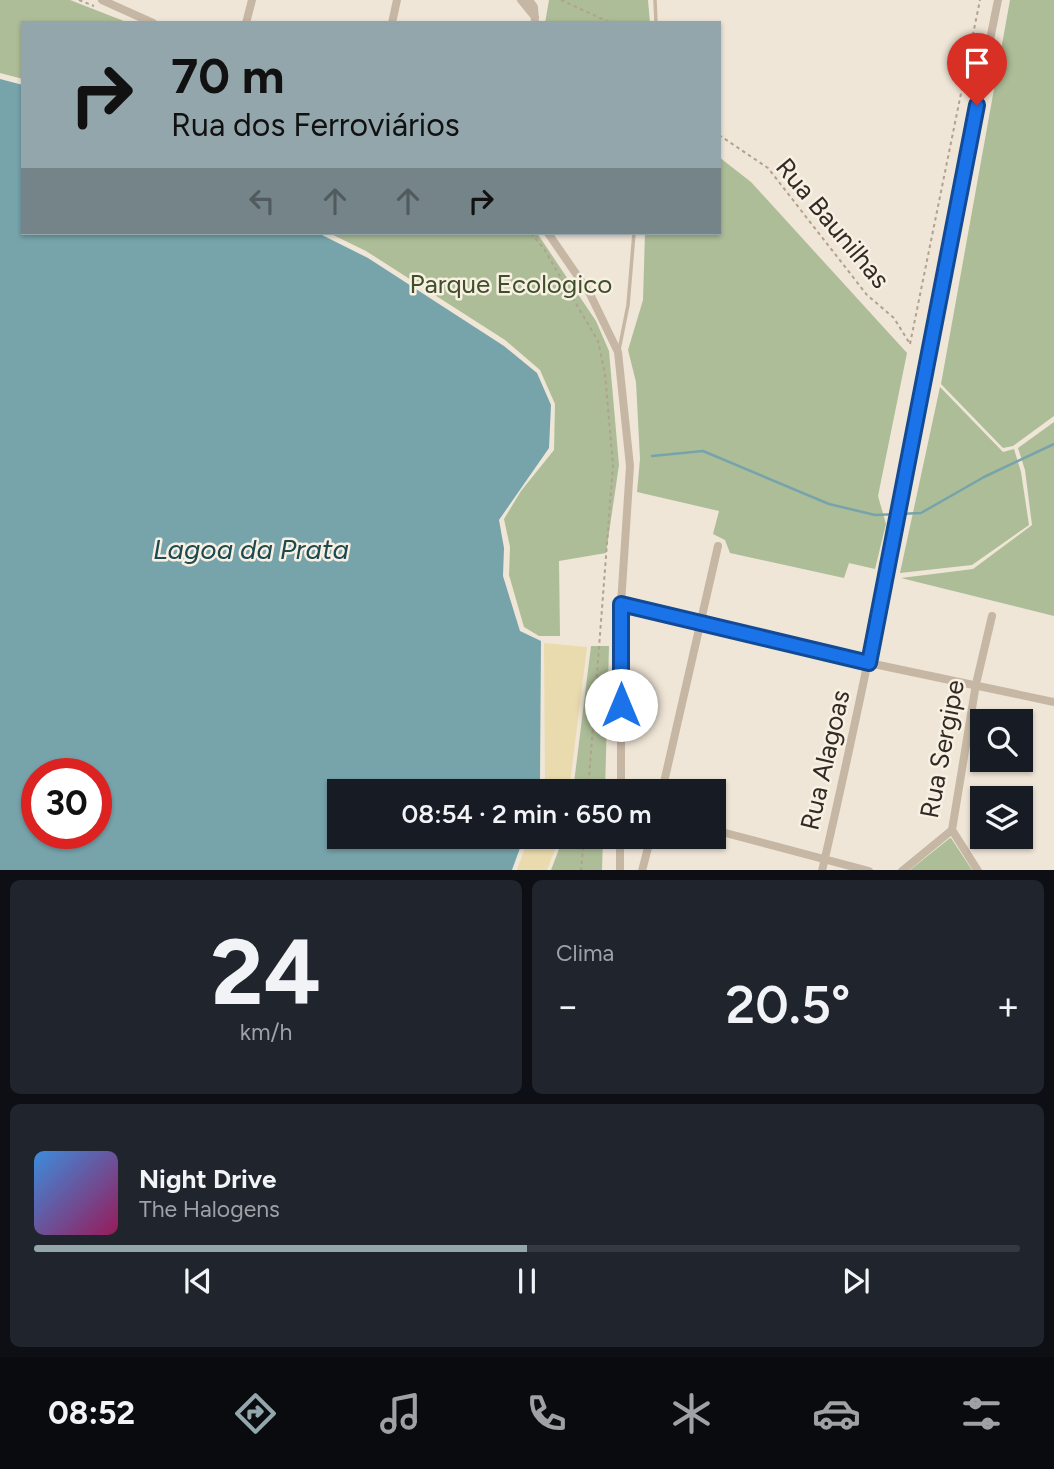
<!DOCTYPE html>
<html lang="pt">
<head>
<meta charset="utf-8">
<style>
  :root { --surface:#171b24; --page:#20242c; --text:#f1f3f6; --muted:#9ea1a6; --line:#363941; --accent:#92a6ac }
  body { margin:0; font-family:Figtree,sans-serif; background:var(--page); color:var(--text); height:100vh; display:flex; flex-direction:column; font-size:26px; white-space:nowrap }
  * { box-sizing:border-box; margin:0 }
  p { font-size:23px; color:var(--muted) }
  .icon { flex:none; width:38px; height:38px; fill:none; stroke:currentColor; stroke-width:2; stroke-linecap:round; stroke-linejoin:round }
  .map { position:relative; height:870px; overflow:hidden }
  .details { display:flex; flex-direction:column; gap:10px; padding:10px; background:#0d0f14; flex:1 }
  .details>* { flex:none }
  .top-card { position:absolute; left:21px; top:21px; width:700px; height:214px; border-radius:0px; box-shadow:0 2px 5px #0004; background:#92a6ac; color:#111; overflow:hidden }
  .controls { position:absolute; left:970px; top:709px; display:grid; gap:14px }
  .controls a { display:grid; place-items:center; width:63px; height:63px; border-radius:0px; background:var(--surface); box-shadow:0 2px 5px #0004; font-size:35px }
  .speed { position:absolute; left:21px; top:758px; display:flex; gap:14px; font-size:35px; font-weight:700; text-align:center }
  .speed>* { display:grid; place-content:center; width:91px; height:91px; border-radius:50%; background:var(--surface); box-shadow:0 2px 5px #0004; line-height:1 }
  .speed .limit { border:10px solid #d22; background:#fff; color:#111 }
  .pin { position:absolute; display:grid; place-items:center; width:60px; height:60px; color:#fff; margin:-72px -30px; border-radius:50% 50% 50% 0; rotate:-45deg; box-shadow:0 0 7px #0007 }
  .pin .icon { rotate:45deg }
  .me { position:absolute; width:77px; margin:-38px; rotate:0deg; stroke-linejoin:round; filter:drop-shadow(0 0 5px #0008) }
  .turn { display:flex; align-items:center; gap:24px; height:147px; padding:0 35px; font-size:32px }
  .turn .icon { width:91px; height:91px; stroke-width:2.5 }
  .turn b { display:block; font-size:49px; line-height:60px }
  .lanes { display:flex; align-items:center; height:66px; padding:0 35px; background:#0003; justify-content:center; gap:35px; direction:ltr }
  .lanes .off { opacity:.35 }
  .big { font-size:52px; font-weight:600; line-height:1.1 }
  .details .widget { flex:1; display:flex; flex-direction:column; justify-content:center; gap:10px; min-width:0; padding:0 24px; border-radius:10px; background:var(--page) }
  .details .dial { align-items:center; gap:0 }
  .dial b { font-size:91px; line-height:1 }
  .song { display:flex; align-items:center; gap:21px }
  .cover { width:84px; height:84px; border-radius:10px; background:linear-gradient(135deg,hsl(210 70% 55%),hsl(330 70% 35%)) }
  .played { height:7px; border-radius:4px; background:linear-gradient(90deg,var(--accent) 50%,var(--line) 50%) }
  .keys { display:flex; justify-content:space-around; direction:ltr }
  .heat { display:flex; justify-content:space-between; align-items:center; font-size:38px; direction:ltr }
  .details .tiles { flex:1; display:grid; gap:10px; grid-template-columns:1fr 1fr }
  .widget:last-child { grid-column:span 2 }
  .trip { position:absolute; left:327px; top:779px; width:399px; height:70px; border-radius:0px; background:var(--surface); box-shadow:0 2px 5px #0004; font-weight:600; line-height:70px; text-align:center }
  .menu { display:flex; height:112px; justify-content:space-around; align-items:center; background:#090b0e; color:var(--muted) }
  .menu .icon { width:49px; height:49px }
  .menu .active { color:var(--accent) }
  .menu b { font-size:32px; color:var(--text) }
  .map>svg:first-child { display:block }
</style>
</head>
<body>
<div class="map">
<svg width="1054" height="871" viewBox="0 0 1054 871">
  <rect width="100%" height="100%" fill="#efe6d7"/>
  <!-- green -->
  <path fill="#adbd98" d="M0 0H70L129 23H23V79L0 73Z
    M549 0H648L650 23H545Z
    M1010 0H1054V416L1013 446 1003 448 941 384Z
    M719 157 751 182 907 353 878 496 886 524 875 569 849 563 844 578 730 553 725 540 713 534 719 511 637 492 640 459 636 382 628 350 643 300 645 233H719Z
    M329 233H537L596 321 609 351 619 465 606 553 559 561 560 636H539L524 627 509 575 510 547 504 519 521 491 554 450 555 404 540 370 505 340 366 251Z
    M940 387 1003 452 1014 449 1021 472 1029 525 972 565 900 573Z
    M1054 422V616L901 578 973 569 1032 525 1025 470 1018 448Z
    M591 646H609L605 791H573Z
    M564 836 603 837 602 870H551Z
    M951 838 972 870H910L950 838Z"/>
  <!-- sand -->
  <path fill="#eadbae" d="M544 643 587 647 569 791H542L545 781Z
    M529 837H560L547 870H517Z"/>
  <!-- water -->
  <path fill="#77a4ab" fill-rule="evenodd" d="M0 79 23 85V233H318L368 258 504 346 537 373 551 405 549 448 499 520 504 548 503 576 520 631 541 641 540 780 537 791H340V836L524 837 512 870H0ZM37 774H96V833H37Z"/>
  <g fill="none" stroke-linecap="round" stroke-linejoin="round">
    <!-- stream -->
    <path stroke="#77a4ab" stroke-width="2.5" d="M652 456 703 451 829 504 875 515 921 513 984 477 1054 444"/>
    <!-- path -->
    <path stroke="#b2a18e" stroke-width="2" stroke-dasharray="3.5 3.5" stroke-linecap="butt" d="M79 0 94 6
      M561 0 611 23
      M719 135 768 168 867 295 894 318 910 344
      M531 233 544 249 598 341 605 374 613 465 588 791
      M910 344 980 0
      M581 871 584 836"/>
    <!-- lane -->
    <path stroke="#c6b7a4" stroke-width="3.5" d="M655 0 656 23
      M619 350 628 305 634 233"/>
    <!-- street -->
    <path stroke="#c6b7a4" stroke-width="8" d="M102 0 153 23
      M521 0 535 17
      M529 0 534 7 535 23
      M246 23 252 0
      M392 23 397 0
      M548 233 590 294 618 352 630 466 621 604V791
      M621 604 869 663 1054 702
      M662 791 718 546
      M714 830 869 871
      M952 830 978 871
      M620 871V836
      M642 871 651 836
      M822 871C889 582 939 290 998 0
      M902 871 952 830 976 684 992 616"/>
  </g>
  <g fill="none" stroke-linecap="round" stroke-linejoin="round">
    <!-- route casing -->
    <g stroke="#114b97" stroke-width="18">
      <path id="route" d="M621 705V604L869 663 977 105"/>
    </g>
    <!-- route -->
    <use href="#route" stroke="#1a73e8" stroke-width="12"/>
  </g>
  <g text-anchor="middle" stroke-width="5" stroke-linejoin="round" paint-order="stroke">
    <!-- street labels -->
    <g font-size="26" fill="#322a25" stroke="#f8f0e3">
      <text transform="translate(833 223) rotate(50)" y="9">Rua Baunilhas</text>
      <text transform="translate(942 749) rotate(-79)" y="9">Rua Sergipe</text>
      <text transform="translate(825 760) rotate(-77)" y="9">Rua Alagoas</text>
    </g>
    <!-- park labels -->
    <g font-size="26" fill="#3e4f2a" stroke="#f8f0e3">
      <text x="511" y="293">Parque Ecologico</text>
    </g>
    <!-- water labels -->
    <g font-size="28" font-style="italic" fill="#1d4951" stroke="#f8f0e3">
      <text x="251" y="559">Lagoa da Prata</text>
    </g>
  </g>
</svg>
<div class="controls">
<a><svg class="icon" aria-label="search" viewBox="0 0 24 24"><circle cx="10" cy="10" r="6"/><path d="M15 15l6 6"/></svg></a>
<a><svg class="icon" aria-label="layers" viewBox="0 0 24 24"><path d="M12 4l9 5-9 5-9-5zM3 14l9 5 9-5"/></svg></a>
</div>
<div class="speed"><div class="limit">30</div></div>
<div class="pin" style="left:977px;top:105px;background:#d93025"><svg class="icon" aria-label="arrive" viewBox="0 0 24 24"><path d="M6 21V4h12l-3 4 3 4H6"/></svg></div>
<svg class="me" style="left:621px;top:705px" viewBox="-20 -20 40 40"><circle r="19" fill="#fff"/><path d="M0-13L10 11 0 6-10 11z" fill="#1a73e8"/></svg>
<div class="trip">08:54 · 2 min · 650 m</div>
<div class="top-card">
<div class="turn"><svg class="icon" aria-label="right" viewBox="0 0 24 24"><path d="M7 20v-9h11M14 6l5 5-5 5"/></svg><div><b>70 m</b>Rua dos Ferroviários</div></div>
<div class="lanes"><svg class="icon off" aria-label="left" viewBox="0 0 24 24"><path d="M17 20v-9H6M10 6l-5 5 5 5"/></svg><svg class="icon off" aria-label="ahead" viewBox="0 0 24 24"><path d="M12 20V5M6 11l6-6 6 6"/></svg><svg class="icon off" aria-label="ahead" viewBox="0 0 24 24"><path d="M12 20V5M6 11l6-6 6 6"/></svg><svg class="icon" aria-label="right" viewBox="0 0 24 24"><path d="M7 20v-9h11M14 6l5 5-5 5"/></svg></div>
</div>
</div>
<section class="details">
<div class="tiles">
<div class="widget dial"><b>24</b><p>km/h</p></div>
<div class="widget"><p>Clima</p>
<div class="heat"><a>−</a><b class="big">20.5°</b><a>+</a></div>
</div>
<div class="widget">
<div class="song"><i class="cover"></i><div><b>Night Drive</b><p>The Halogens</p></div></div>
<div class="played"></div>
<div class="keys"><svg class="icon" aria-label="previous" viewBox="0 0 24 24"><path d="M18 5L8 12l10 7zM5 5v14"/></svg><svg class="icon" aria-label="pause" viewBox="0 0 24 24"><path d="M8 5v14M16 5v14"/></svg><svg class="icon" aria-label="next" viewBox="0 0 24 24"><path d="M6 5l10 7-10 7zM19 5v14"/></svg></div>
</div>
</div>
</section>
<nav class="menu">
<b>08:52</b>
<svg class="icon active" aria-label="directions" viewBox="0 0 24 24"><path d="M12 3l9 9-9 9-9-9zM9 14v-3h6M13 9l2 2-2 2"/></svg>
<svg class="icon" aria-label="music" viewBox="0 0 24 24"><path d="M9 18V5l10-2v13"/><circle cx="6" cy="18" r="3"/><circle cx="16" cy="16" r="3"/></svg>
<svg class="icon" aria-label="phone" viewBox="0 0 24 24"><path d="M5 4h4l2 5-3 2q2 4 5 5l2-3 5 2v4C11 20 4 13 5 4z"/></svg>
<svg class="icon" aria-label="climate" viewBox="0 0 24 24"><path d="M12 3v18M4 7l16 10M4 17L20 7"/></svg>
<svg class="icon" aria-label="car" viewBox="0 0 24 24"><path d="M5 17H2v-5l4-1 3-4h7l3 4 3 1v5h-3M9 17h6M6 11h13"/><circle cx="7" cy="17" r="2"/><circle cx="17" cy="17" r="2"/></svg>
<svg class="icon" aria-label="filters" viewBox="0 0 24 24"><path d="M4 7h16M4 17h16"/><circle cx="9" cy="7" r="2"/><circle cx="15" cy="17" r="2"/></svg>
</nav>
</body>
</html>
